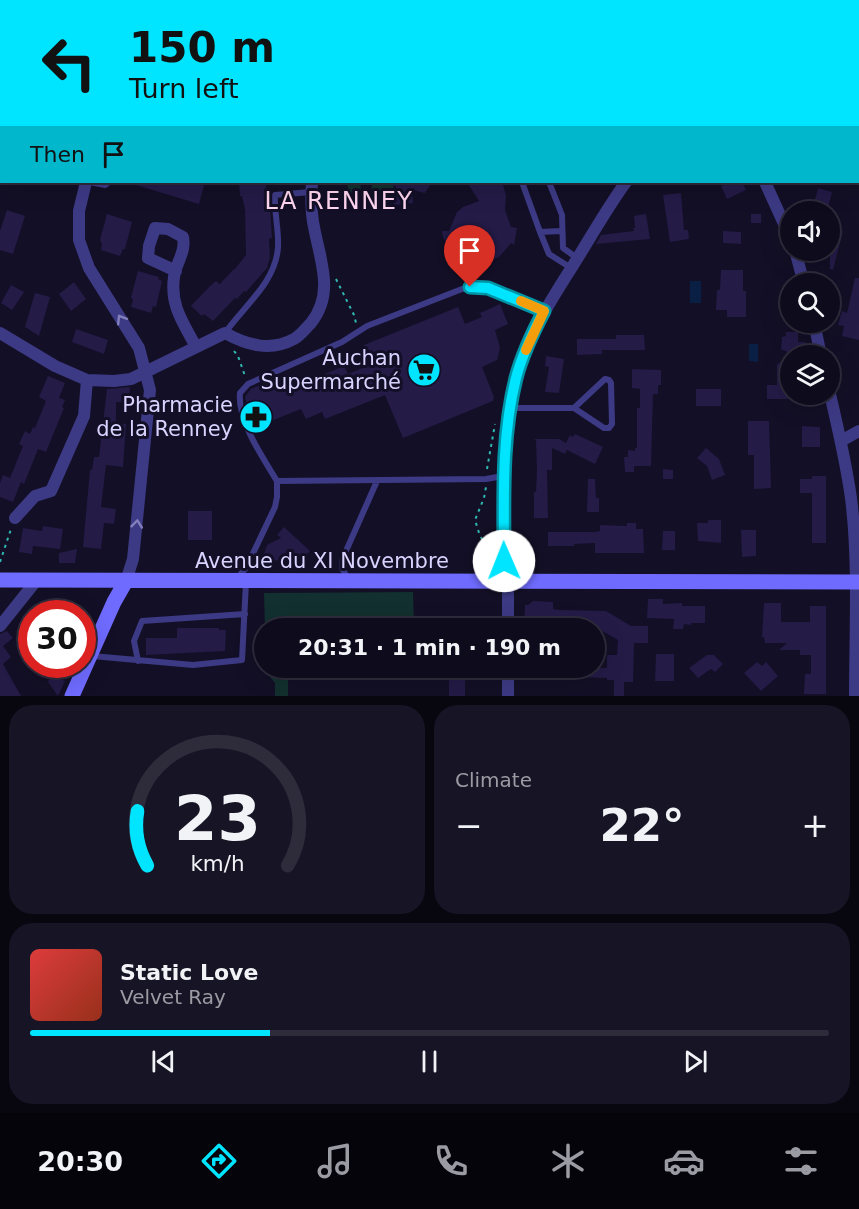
<!DOCTYPE html>
<html lang="en">
<head>
<meta charset="utf-8">
<style>
  :root { --surface:#0e0b1c; --page:#171425; --text:#f1f3f6; --muted:#9b9ba3; --line:#2e2b3b; --accent:#00e5ff }
  body { margin:0; font-family:"DejaVu Sans",sans-serif; background:var(--page); color:var(--text); height:100vh; display:flex; flex-direction:column; font-size:22px; white-space:nowrap }
  * { box-sizing:border-box; margin:0 }
  p { font-size:20px; color:var(--muted) }
  .icon { flex:none; width:33px; height:33px; fill:none; stroke:currentColor; stroke-width:2; stroke-linecap:round; stroke-linejoin:round }
  .map { position:relative; height:696px; overflow:hidden }
  .side { display:flex; flex-direction:column; gap:9px; padding:9px; background:#08060f; flex:1 }
  .side>* { flex:none }
  .guide { position:absolute; left:0px; top:0px; width:860px; height:183px; box-shadow:0 6px 24px #0002,0 0 0 2px var(--line); background:#00e5ff; color:#111; overflow:hidden }
  .controls { position:absolute; left:780px; top:201px; display:grid; gap:12px }
  .controls a { display:grid; place-items:center; width:60px; height:60px; border-radius:50%; background:var(--surface); box-shadow:0 6px 24px #0002,0 0 0 2px var(--line); font-size:30px }
  .speed { position:absolute; left:18px; top:600px; display:flex; gap:12px; font-size:30px; font-weight:700; text-align:center }
  .speed>* { display:grid; place-content:center; width:78px; height:78px; border-radius:50%; background:var(--surface); box-shadow:0 6px 24px #0002,0 0 0 2px var(--line); line-height:1 }
  .speed .limit { border:9px solid #d22; background:#fff; color:#111 }
  .pin { position:absolute; display:grid; place-items:center; width:51px; height:51px; color:#fff; margin:-62px -26px; border-radius:50% 50% 50% 0; rotate:-45deg; box-shadow:0 0 6px #0007 }
  .pin .icon { rotate:45deg }
  .me { position:absolute; width:66px; margin:-33px; rotate:359deg; stroke-linejoin:round; filter:drop-shadow(0 0 4px #0008) }
  .turn { display:flex; align-items:center; gap:21px; height:126px; padding:0 30px; font-size:27px }
  .turn .icon { width:78px; height:78px; stroke-width:2.5 }
  .turn b { display:block; font-size:42px; line-height:51px }
  .then { display:flex; align-items:center; height:57px; padding:0 30px; background:#0003; gap:12px; font-size:22px }
  .big { font-size:45px; font-weight:800; line-height:1.1 }
  .side .widget { flex:1; display:flex; flex-direction:column; justify-content:center; gap:9px; min-width:0; padding:0 21px; border-radius:24px; background:var(--page) }
  .side .dial { align-items:center; gap:0 }
  .dial svg { height:156px; overflow:visible; fill:none; stroke:var(--line); stroke-width:7; stroke-linecap:round; text-anchor:middle }
  .dial text { fill:var(--text); stroke:none }
  .song { display:flex; align-items:center; gap:18px }
  .cover { width:72px; height:72px; border-radius:9px; background:linear-gradient(135deg,hsl(0 70% 55%),hsl(10 70% 35%)) }
  .played { height:6px; border-radius:3px; background:linear-gradient(90deg,var(--accent) 30%,var(--line) 30%) }
  .keys { display:flex; justify-content:space-around; direction:ltr }
  .heat { display:flex; justify-content:space-between; align-items:center; font-size:33px; direction:ltr }
  .side .tiles { flex:1; display:grid; gap:9px; grid-template-columns:1fr 1fr }
  .widget:last-child { grid-column:span 2 }
  .trip { position:absolute; left:254px; top:618px; width:351px; height:60px; border-radius:30px; background:var(--surface); box-shadow:0 6px 24px #0002,0 0 0 2px var(--line); font-weight:800; line-height:60px; text-align:center }
  .tab-bar { display:flex; height:96px; justify-content:space-around; align-items:center; background:#06040b; color:var(--muted) }
  .tab-bar .icon { width:42px; height:42px }
  .tab-bar .selected { color:var(--accent) }
  .tab-bar b { font-size:27px; color:var(--text) }
  .map>svg:first-child { display:block }
</style>
</head>
<body>
<div class="map">
<svg width="859" height="696" viewBox="0 0 859 696">
  <rect width="100%" height="100%" fill="#130f26"/>
  <!-- green -->
  <path fill="#12302f" d="M348 182H361L360 196 347 194Z
    M372 182H394L392 201 371 199Z
    M413 592 414 628H265L264 593Z
    M265 668H288V696H275V683L265 671Z"/>
  <!-- water -->
  <path fill="#0a1f44" d="M690 281H701V303H690Z
    M749 344H758V362L749 361Z"/>
  <!-- building -->
  <path fill="#241b47" d="M134 182H205L199 204 133 184Z
    M239 182H266V192L269 191 272 238 269 239 270 257 267 268 246 292 244 291 237 299 235 298 213 321 204 314 202 316 191 306 209 287 216 281 220 284 233 270 235 269 246 255 245 210 242 196H240Z
    M392 182H432L425 193 412 190 413 203 394 205 396 186 392 185Z
    M467 182H502L506 195 505 210 511 227 517 228 514 245 511 243 499 257 484 264H472L458 259 449 249 443 237 442 231H449L457 212 463 207 479 201Z
    M731 182H742L746 190 727 199 721 186Z
    M818 188 832 192 827 212 813 208Z
    M681 193 684 230H688L689 239 670 242 663 195Z
    M7 210 25 216 13 254 0 250V231Z
    M107 214 132 222 125 249H123L120 256 101 250 102 244 100 240Z
    M646 214 650 239 596 244 601 235 634 231 633 228H635L634 216Z
    M751 214H761V223H751Z
    M830 227 843 231 833 270 830 269Z
    M723 231 741 232V244L723 243Z
    M721 270H743V291H746V317H727V310H716L717 290H720Z
    M138 271 159 277 158 279 162 281 156 307 153 306 151 313 131 307 133 300 131 297Z
    M855 278H859V340L842 336 844 326 838 325 842 311 847 313Z
    M74 282 86 299 71 311 59 294Z
    M11 285 24 292 12 310 1 303Z
    M35 293 50 297 39 336 25 327Z
    M500 304 508 324 495 330 500 348 497 360 482 367 494 397 493 401 403 438 385 395 325 419 322 412 306 419 301 409 256 427 245 398 246 395 251 389 262 384 264 389 289 378 293 387 344 366 348 374 372 364 364 345 458 307 465 324 482 317 480 313Z
    M76 329 108 340 104 354 72 342Z
    M786 332H798V342H805L804 356H796L781 349 782 337 786 336Z
    M616 335H644L645 350H602V354L577 355V339H616Z
    M546 356 564 359 559 393 545 392 549 367 545 366Z
    M790 359V399H767V385H777V364Z
    M632 369 661 370V385H658V394H653L651 466H634V472H625L624 457H628V450L635 451V448H637V408H640V389L632 388Z
    M48 376 65 383 59 398 65 400 62 407 64 408 46 452 38 449 24 484 21 482 13 502 0 497V483L3 475 10 478 23 446 19 444 25 431 30 434 33 427 35 428 46 401 39 397Z
    M130 387 129 402H116V423L126 424 123 467 106 465 101 507 116 509 114 524 104 523 101 549 83 547 90 470H92L94 457H99L107 389Z
    M696 389H721V406H696Z
    M748 421H769L771 488 754 489V455H748Z
    M802 426 820 427V447H802Z
    M575 434 603 447 595 464 567 450 565 454 552 448V470H547L548 518H534V492H536L537 470 536 440 534 439H559L566 443 570 435 573 437Z
    M706 448 719 459 725 475 712 480 707 466 697 458Z
    M663 469 673 470V479H663Z
    M812 476H826V543H812V493H800V479H812Z
    M588 479H595L596 498H599V512H587Z
    M188 511H212V540H188Z
    M708 520H721V543L698 541 697 523H708Z
    M627 523H636V529H643L644 553H595V543L574 544V546H548V532H595L600 531V525L627 526Z
    M43 526 63 529 60 549 33 546 32 554 19 552 23 528 42 531Z
    M284 527 310 551 300 561 262 560 267 545 281 538 277 535Z
    M741 530H756V556L742 557Z
    M663 531H675V550H662Z
    M77 549 75 563H59V553Z
    M648 599H663V604L682 603V606H705V623H691V625L684 624 683 629H673L674 619 647 618Z
    M533 601 553 602V609L560 610 606 611 631 626H648V643H634L633 682H624V696H614V680H607V678L577 677V668H607V655H617L618 640 597 628H524L525 605H528Z
    M764 603H781V622H810V606H826V694H804L805 674H811V655H800V650H779L787 643H765L764 637H762Z
    M472 616 492 619V628H473Z
    M26 626 32 633V656L17 633Z
    M177 628H219V630H226L225 651 146 655V638H177Z
    M7 631 13 638 3 646 11 657 3 664 21 696H0V634Z
    M656 654H674V681H655Z
    M707 655H714L723 664 715 672 711 669 698 678 689 668Z
    M757 662 762 666 766 662 778 676 761 691 744 673Z
    M525 668H552V678L525 677Z
    M51 675 65 681 58 696 48 682Z
    M449 679H465V696H449Z"/>
  <g fill="none" stroke-linecap="round" stroke-linejoin="round">
    <!-- path -->
    <path stroke="#2fb8b0" stroke-width="2" stroke-dasharray="3 4.5" stroke-linecap="butt" d="M498 0 501 2
      M336 279 354 315 356 323
      M234 351 238 356 245 376
      M487 469 495 424
      M0 562 11 529
      M486 568 487 546 480 536 475 520 484 498 486 487"/>
    <!-- lane -->
    <path stroke="#3d3a85" stroke-width="6" d="M90 182 105 185 109 182
      M522 182 540 232 561 231
      M549 182 562 215 563 248 577 258
      M540 232 549 254 571 268
      M225 333C244 306 276 282 278 247 279 230 274 212 275 195L311 192
      M511 408H574L604 428H609L612 424 611 383 609 380 605 379 574 408
      M503 476 486 479 277 481C263 458 237 420 240 393L248 384 342 342 367 326 462 289 479 287 488 288 544 311
      M237 578 246 568 275 507 277 497V481
      M348 579 342 568V560L377 481
      M92 656 193 665 242 660 246 582
      M138 661 134 641 142 621 245 614"/>
    <!-- street -->
    <path stroke="#3d3a85" stroke-width="12" d="M566 0 567 2
      M119 2 120 0
      M431 2V0
      M721 2V0
      M858 137 859 136
      M86 182 79 211V240L89 268 139 348 150 390 133 559 126 581
      M765 182 790 237
      M795 250 804 284
      M176 271 148 258 149 246 155 228 168 229 183 237C186 253 176 262 174 277 170 306 183 322 196 347
      M814 322 821 356
      M0 333 55 366 87 380 114 381 131 379 225 333C247 345 270 352 294 339 301 335 305 329 311 323 335 293 320 260 314 227 311 213 311 196 312 182
      M830 394C838 428 846 463 851 498 859 563 855 631 855 696
      M841 441 859 431
      M15 518 35 496 51 491 84 416 87 380
      M0 626 36 581
      M508 628V583L504 570C504 506 501 442 516 379 525 342 545 310 565 278 586 246 604 212 626 182
      M508 668V696"/>
    <!-- secondary -->
    <path stroke="#6f6bff" stroke-width="15" d="M0 580 859 582
      M72 696 114 602 126 581"/>
  </g>
  <!-- one-way arrows -->
  <defs><path id="oneway-chevron" d="M-2-3.5L2.5 0L-2 3.5" fill="none" stroke-width="1.6" stroke-linecap="round" stroke-linejoin="round" transform="scale(1.5)"/></defs>
  <g stroke="#837fbc">
    <use href="#oneway-chevron" transform="translate(121 319) rotate(-122)"/>
    <use href="#oneway-chevron" transform="translate(137 524) rotate(-84)"/>
  </g>
  <g fill="none" stroke-linecap="round" stroke-linejoin="round">
    <!-- route casing -->
    <g stroke="#0095a6" stroke-width="15">
      <path id="route" d="M470 287 488 288 544 311C533 332 522 355 516 378 501 438 504 500 504 561"/>
    </g>
    <!-- route -->
    <use href="#route" stroke="#00e5ff" stroke-width="10"/>
    <!-- slow -->
    <path stroke="#f59e0b" stroke-width="10" d="M521 301 544 311 526 350"/>
  </g>
  <!-- icons -->
  <defs>
    <g id="supermarket-disc" transform="scale(1.725)"><circle r="9.5" fill="#00e5ff" stroke="#130f26"/><path d="M-6-5.5h2.5l.6 2H6L4.5 2H-2.5L-4.4-4H-6ZM-1.5 3.2a1.3 1.3 0 1 0 .1 0ZM3 3.2a1.3 1.3 0 1 0 .1 0Z" fill="#111"/></g>
    <g id="pharmacy-disc" transform="scale(1.725)"><circle r="9.5" fill="#00e5ff" stroke="#130f26"/><path d="M-2-6h4v4h4v4h-4v4h-4v-4h-4v-4h4Z" fill="#111"/></g>
  </defs>
  <g fill-rule="evenodd">
    <use href="#supermarket-disc" x="424" y="370"/>
    <use href="#pharmacy-disc" x="256" y="417"/>
  </g>
  <g text-anchor="middle" stroke-width="6" stroke-linejoin="round" paint-order="stroke">
    <!-- poi labels -->
    <g font-size="21" fill="#d9d4ff" stroke="#130f26" text-anchor="end">
      <text x="401" y="365">Auchan<tspan x="401" dy="24">Supermarché</tspan></text>
      <text x="233" y="412">Pharmacie<tspan x="233" dy="24">de la Renney</tspan></text>
    </g>
    <!-- street labels -->
    <g font-size="21" fill="#d9d4ff" stroke="#130f26">
      <text x="322" y="568">Avenue du XI Novembre</text>
    </g>
    <!-- quarter labels -->
    <g font-size="24" letter-spacing="1.5" fill="#ffd6f0" stroke="#130f26">
      <text x="339" y="209">LA RENNEY</text>
    </g>
  </g>
</svg>
<div class="controls">
<a><svg class="icon" aria-label="sound" viewBox="0 0 24 24"><path d="M4 9h4l5-4v14l-5-4H4zM17 9q2 3 0 6"/></svg></a>
<a><svg class="icon" aria-label="search" viewBox="0 0 24 24"><circle cx="10" cy="10" r="6"/><path d="M15 15l6 6"/></svg></a>
<a><svg class="icon" aria-label="layers" viewBox="0 0 24 24"><path d="M12 4l9 5-9 5-9-5zM3 14l9 5 9-5"/></svg></a>
</div>
<div class="speed"><div class="limit">30</div></div>
<div class="pin" style="left:470px;top:287px;background:#d93025"><svg class="icon" aria-label="arrive" viewBox="0 0 24 24"><path d="M6 21V4h12l-3 4 3 4H6"/></svg></div>
<svg class="me" style="left:504px;top:561px" viewBox="-20 -20 40 40"><circle r="19" fill="#fff"/><path d="M0-13L10 11 0 6-10 11z" fill="#00e5ff"/></svg>
<div class="trip">20:31 · 1 min · 190 m</div>
<div class="guide">
<div class="turn"><svg class="icon" aria-label="left" viewBox="0 0 24 24"><path d="M17 20v-9H6M10 6l-5 5 5 5"/></svg><div><b>150 m</b>Turn left</div></div>
<div class="then">Then<svg class="icon" aria-label="arrive" viewBox="0 0 24 24"><path d="M6 21V4h12l-3 4 3 4H6"/></svg></div>
</div>
</div>
<section class="side">
<div class="tiles">
<div class="widget dial"><svg viewBox="0 0 100 80">
<path d="M14 69A42 42 0 1 1 86 69"/>
<path d="M14 69A42 42 0 0 1 9 41" stroke="#00e5ff"/>
<text x="50" y="56" font-size="32" font-weight="700">23</text>
<text x="50" y="72" font-size="11">km/h</text>
</svg></div>
<div class="widget"><p>Climate</p>
<div class="heat"><a>−</a><b class="big">22°</b><a>+</a></div>
</div>
<div class="widget">
<div class="song"><i class="cover"></i><div><b>Static Love</b><p>Velvet Ray</p></div></div>
<div class="played"></div>
<div class="keys"><svg class="icon" aria-label="previous" viewBox="0 0 24 24"><path d="M18 5L8 12l10 7zM5 5v14"/></svg><svg class="icon" aria-label="pause" viewBox="0 0 24 24"><path d="M8 5v14M16 5v14"/></svg><svg class="icon" aria-label="next" viewBox="0 0 24 24"><path d="M6 5l10 7-10 7zM19 5v14"/></svg></div>
</div>
</div>
</section>
<nav class="tab-bar">
<b>20:30</b>
<svg class="icon selected" aria-label="directions" viewBox="0 0 24 24"><path d="M12 3l9 9-9 9-9-9zM9 14v-3h6M13 9l2 2-2 2"/></svg>
<svg class="icon" aria-label="music" viewBox="0 0 24 24"><path d="M9 18V5l10-2v13"/><circle cx="6" cy="18" r="3"/><circle cx="16" cy="16" r="3"/></svg>
<svg class="icon" aria-label="phone" viewBox="0 0 24 24"><path d="M5 4h4l2 5-3 2q2 4 5 5l2-3 5 2v4C11 20 4 13 5 4z"/></svg>
<svg class="icon" aria-label="climate" viewBox="0 0 24 24"><path d="M12 3v18M4 7l16 10M4 17L20 7"/></svg>
<svg class="icon" aria-label="car" viewBox="0 0 24 24"><path d="M5 17H2v-5l4-1 3-4h7l3 4 3 1v5h-3M9 17h6M6 11h13"/><circle cx="7" cy="17" r="2"/><circle cx="17" cy="17" r="2"/></svg>
<svg class="icon" aria-label="filters" viewBox="0 0 24 24"><path d="M4 7h16M4 17h16"/><circle cx="9" cy="7" r="2"/><circle cx="15" cy="17" r="2"/></svg>
</nav>
</body>
</html>
